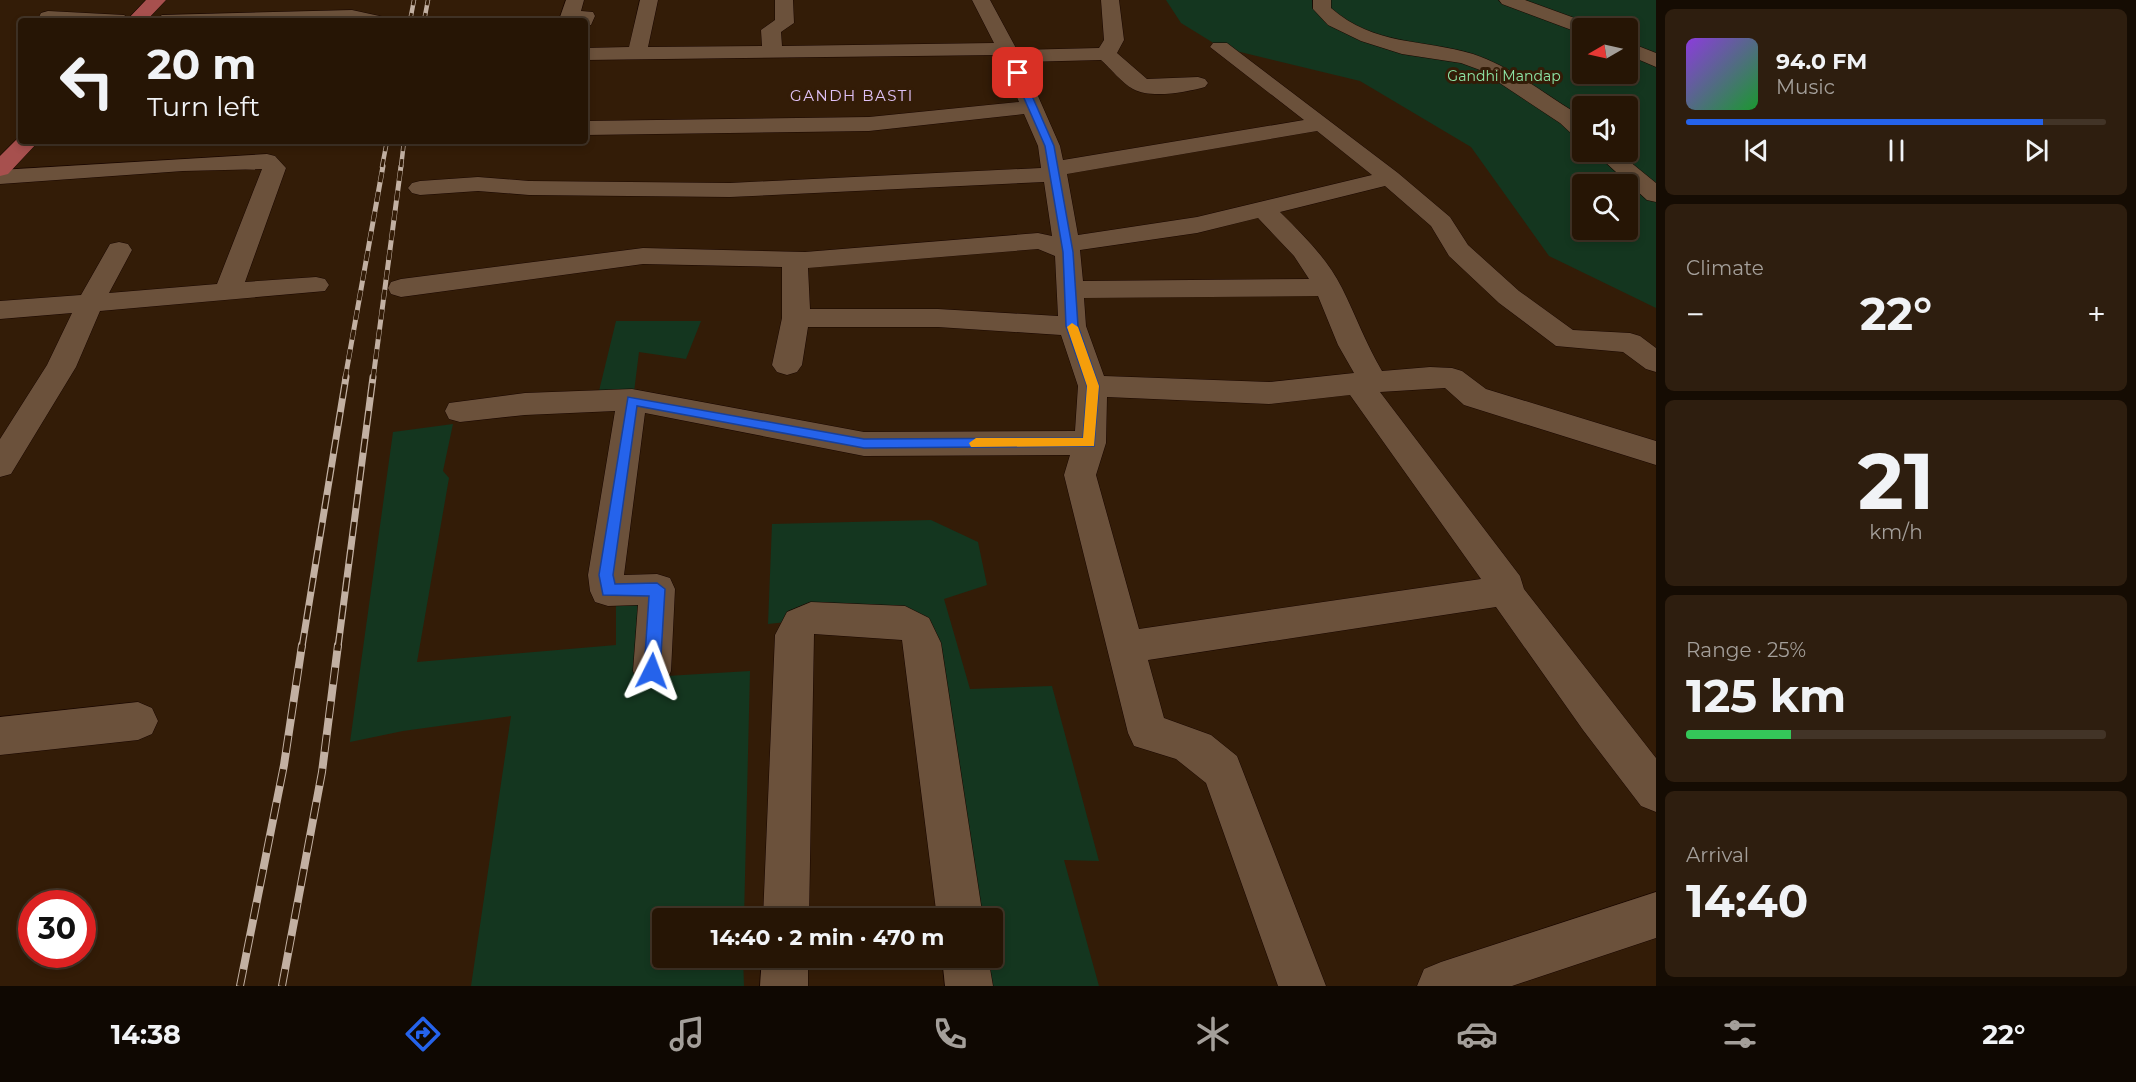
<!DOCTYPE html>
<html lang="en">
<head>
<meta charset="utf-8">
<style>
  :root { --surface:#261505; --page:#2e1e0f; --text:#f1f3f6; --muted:#a49f9a; --line:#423427; --accent:#2563eb }
  body { margin:0; font-family:Montserrat,sans-serif; background:var(--page); color:var(--text); height:100vh; display:flex; flex-direction:column; font-size:22px; white-space:nowrap }
  * { box-sizing:border-box; margin:0 }
  p { font-size:20px; color:var(--muted) }
  .icon { flex:none; width:33px; height:33px; fill:none; stroke:currentColor; stroke-width:2; stroke-linecap:round; stroke-linejoin:round }
  .map { position:relative; flex:1; overflow:hidden }
  .sheet { display:flex; flex-direction:column; gap:9px; padding:9px; background:#150c03; width:480px }
  .sheet>* { flex:none }
  .hud { position:absolute; left:18px; top:18px; width:570px; height:126px; border-radius:6px; box-shadow:0 3px 9px #0003,0 0 0 2px var(--line); background:#261505; color:var(--text); overflow:hidden }
  .needle { width:39px; rotate:261deg }
  .controls { position:absolute; left:1572px; top:18px; display:grid; gap:12px }
  .controls a { display:grid; place-items:center; width:66px; height:66px; border-radius:6px; background:var(--surface); box-shadow:0 3px 9px #0003,0 0 0 2px var(--line); font-size:30px }
  .speed { position:absolute; left:18px; top:890px; display:flex; gap:12px; font-size:30px; font-weight:700; text-align:center }
  .speed>* { display:grid; place-content:center; width:78px; height:78px; border-radius:50%; background:var(--surface); box-shadow:0 3px 9px #0003,0 0 0 2px var(--line); line-height:1 }
  .speed .limit { border:9px solid #d22; background:#fff; color:#111 }
  .pin { position:absolute; display:grid; place-items:center; width:51px; height:51px; color:#fff; margin:-26px; border-radius:12px; box-shadow:0 3px 9px #0006 }
  .me { position:absolute; width:66px; margin:-33px; rotate:3deg; stroke-linejoin:round; filter:drop-shadow(0 0 4px #0008) }
  .turn { display:flex; align-items:center; gap:21px; height:126px; padding:0 30px; font-size:27px }
  .turn .icon { width:78px; height:78px; stroke-width:2.5 }
  .turn b { display:block; font-size:42px; line-height:51px }
  .big { font-size:45px; font-weight:700; line-height:1.1 }
  .sheet .tile { flex:1; display:flex; flex-direction:column; justify-content:center; gap:9px; min-width:0; padding:0 21px; border-radius:9px; background:var(--page) }
  .sheet .dial { align-items:center; gap:0 }
  .dial b { font-size:78px; line-height:1 }
  .song { display:flex; align-items:center; gap:18px }
  .cover { width:72px; height:72px; border-radius:9px; background:linear-gradient(135deg,hsl(270 70% 55%),hsl(130 70% 35%)) }
  .played { height:6px; border-radius:3px; background:linear-gradient(90deg,var(--accent) 85%,var(--line) 85%) }
  .keys { display:flex; justify-content:space-around; direction:ltr }
  .heat { display:flex; justify-content:space-between; align-items:center; font-size:33px; direction:ltr }
  .charge { height:9px; border-radius:4px; background:linear-gradient(90deg,#34c759 25%,var(--line) 0) }
  .trip { position:absolute; left:652px; top:908px; width:351px; height:60px; border-radius:6px; background:var(--surface); box-shadow:0 3px 9px #0003,0 0 0 2px var(--line); font-weight:700; line-height:60px; text-align:center }
  .tabs { display:flex; height:96px; justify-content:space-around; align-items:center; background:#0f0802; color:var(--muted) }
  .tabs .icon { width:42px; height:42px }
  .tabs .on { color:var(--accent) }
  .tabs b { font-size:27px; color:var(--text) }
  main { display:flex; flex:1; min-height:0 }
  .map>svg:first-child { display:block }
</style>
</head>
<body>
<main>
<div class="map">
<svg width="1656" height="986" viewBox="0 0 1656 986">
  <rect width="100%" height="100%" fill="#331c07"/>
  <!-- green -->
  <path fill="#14361f" fill-rule="evenodd" d="M1166 0H1656V308L1549 256 1471 147 1360 81 1220 47 1181 23ZM1582 28H1628V74H1582ZM1582 106H1628V152H1582ZM1582 184H1628V230H1582Z
    M616 321H701L686 359 639 352 634 392 599 391Z
    M453 424 443 471 449 478 417 662 616 645V605L655 602 650 677 750 671 744 918H663V957H743L744 986H471L511 716 403 731 350 742 393 432Z
    M931 520 978 542 987 585 944 599 970 689 1052 686 1099 861 1064 860 1099 986H964L960 957H993V918H956L926 641 796 621 768 624 772 524Z"/>
  <g fill="none" stroke-linecap="round" stroke-linejoin="round">
    <!-- minor casing -->
    <g stroke="#190600" stroke-width="1">
      <path id="minor" d="M566 0H584L581 11 593 12 595 16 591 25 585 26V21H562L560 17Z
        M640 0H658L648 47 762 46 761 30 775 20V0H793L794 23 781 32 782 46 994 43 972 0H990L1017 50 1099 48 1104 40 1101 0H1119L1124 40 1117 53 1147 79 1198 77 1205 79 1208 83 1205 87C1187 92 1151 99 1133 89 1122 83 1111 69 1101 60L1023 62 1060 146 1063 160 1304 120 1210 47 1213 43H1227L1398 173 1450 217 1468 245 1519 291 1573 330 1630 333 1640 336 1656 348V372L1646 369 1623 352 1556 346 1499 303 1449 256 1431 226 1385 186 1280 212C1303 235 1327 258 1342 288 1356 316 1366 344 1382 371L1430 367 1452 368 1462 371 1486 389 1656 441V465L1464 405 1445 388 1380 392 1520 576 1524 589 1656 758V812L1641 806 1583 730 1496 607 1148 660 1164 718 1211 735 1237 756 1326 986H1278L1206 783 1176 759 1134 746 1128 733 1064 475 1070 455 864 456 645 413 624 575 657 574 670 578 675 589 671 671 666 683 652 688 638 683 633 671 638 605 608 606 595 602 590 591 588 575 615 411 525 415 460 422 449 419 445 411 449 403 525 393 632 389 864 432 1075 431 1078 386 1061 335 938 327H808L802 365 797 372 787 375 777 372 772 365 782 318V267L643 264 401 297 391 294 388 288 391 282 401 279 643 248 805 252 1038 233 1052 236 1044 182 730 197 529 195 478 191 420 195 412 193 408 188 412 183 420 181 478 177 529 181 730 183 1041 168 1038 146 1024 114 869 131 585 135V121L869 117 1019 102 999 55 585 60V48L629 47ZM1317 131 1372 175 1197 217 1078 235 1067 174ZM1258 218 1294 256 1309 279 1083 281 1080 250 1197 233ZM1038 249 1055 256 1058 316 938 309H810L808 268ZM1318 296 1338 345 1354 373 1269 382 1104 376 1086 326 1084 298ZM1350 395 1481 579 1139 629 1096 475 1106 443 1107 397 1269 404Z
        M1313 0H1331V8C1374 46 1423 39 1473 54 1510 66 1543 93 1576 113L1582 120V138L1574 136 1560 123 1480 70 1461 63 1402 54 1361 41 1328 25 1313 9Z
        M1499 0H1525L1591 24 1594 28H1582V33L1577 32 1502 4Z
        M352 10 384 17 386 21H153L162 15Z
        M48 11 124 15 133 21H41L39 17 41 13Z
        M1628 42 1656 53V67L1628 55Z
        M1594 152H1618L1656 183V202L1647 200Z
        M267 154 275 156 286 168 245 282 316 277 325 279 329 285 325 291 100 311 76 367 11 474 0 477V439L47 365 72 313 0 319V301L81 295 110 244 119 242 128 244 132 250 109 293 217 284 262 169 183 171 0 184V170Z
        M811 602 905 606 929 618 941 643 983 918H937L902 640 814 634 809 918H763L775 635 787 612Z
        M138 702 152 708 158 721 152 734 138 740 0 755V717Z
        M1656 892V938L1512 986H1417L1424 969 1441 962Z
        M762 957H808V986H760Z
        M942 957H988L993 986H945Z"/>
    </g>
    <!-- major casing -->
    <g stroke="#190600" stroke-width="1">
      <path id="major" d="M146 0H166L146 21H126Z
        M20 136 21 141H39L8 174 0 176V156Z"/>
    </g>
    <!-- minor -->
    <use href="#minor" fill="#6b513b" fill-rule="evenodd"/>
    <!-- major -->
    <use href="#major" fill="#a7504e" fill-rule="evenodd"/>
    <!-- rail-far3 casing -->
    <g stroke="#c2b0a2" stroke-width="4.5">
      <path id="rail-far3" d="M410 21 414 0
        M424 21 428 0
        M382 167 387 141
        M401 167 404 141"/>
    </g>
    <!-- rail-far2 casing -->
    <g stroke="#c2b0a2" stroke-width="5">
      <path id="rail-far2" d="M345 379 383 166
        M373 379 401 166"/>
    </g>
    <!-- rail-far1 casing -->
    <g stroke="#c2b0a2" stroke-width="7">
      <path id="rail-far1" d="M302 647 346 377
        M338 647 373 377"/>
    </g>
    <!-- rail casing -->
    <g stroke="#c2b0a2" stroke-width="8">
      <path id="rail" d="M240 986 284 765 302 645
        M282 986 322 772 338 645"/>
    </g>
    <!-- rail-far3 -->
    <use href="#rail-far3" stroke="#331c07" stroke-width="3" stroke-dasharray="8" stroke-linecap="butt"/>
    <!-- rail-far2 -->
    <use href="#rail-far2" stroke="#331c07" stroke-width="4" stroke-dasharray="10" stroke-linecap="butt"/>
    <!-- rail-far1 -->
    <use href="#rail-far1" stroke="#331c07" stroke-width="4.5" stroke-dasharray="14" stroke-linecap="butt"/>
    <!-- rail -->
    <use href="#rail" stroke="#331c07" stroke-width="6" stroke-dasharray="17" stroke-linecap="butt"/>
  </g>
  <!-- route -->
  <path fill="#2563eb" stroke="#184099" stroke-width="1.5" d="M1018 71 1022 73 1054 146 1073 252 1078 326 1099 386 1094 446 864 448 637 406 613 575 615 584 657 583 665 589 660 671 658 676H647L644 671 649 596 603 595 599 575 628 397 864 439 1083 438 1087 386 1066 326 1063 252 1045 146 1013 73Z"/>
  <!-- slow -->
  <path fill="#f59e0b" d="M1072 323 1078 327 1099 386 1094 446 971 447 969 443 976 438H1083L1087 386 1067 327Z"/>
  <g text-anchor="middle" stroke-width="6" stroke-linejoin="round" paint-order="stroke">
    <!-- far-park labels -->
    <g font-size="14" fill="#8ee6a7" stroke="#331c07">
      <text x="1504" y="81">Gandhi Mandap</text>
    </g>
    <!-- far-quarter labels -->
    <g font-size="15" letter-spacing="1.5" fill="#e0c2f7" stroke="#331c07">
      <text x="852" y="101">GANDH BASTI</text>
    </g>
  </g>
</svg>
<div class="controls">
<a><svg class="needle" viewBox="-14 -14 28 28"><path d="M0-13l5 13h-10z" fill="#e53935"/><path d="M0 13l5-13h-10z" fill="#a49f9a"/></svg></a>
<a><svg class="icon" aria-label="sound" viewBox="0 0 24 24"><path d="M4 9h4l5-4v14l-5-4H4zM17 9q2 3 0 6"/></svg></a>
<a><svg class="icon" aria-label="search" viewBox="0 0 24 24"><circle cx="10" cy="10" r="6"/><path d="M15 15l6 6"/></svg></a>
</div>
<div class="speed"><div class="limit">30</div></div>
<div class="pin" style="left:1018px;top:73px;background:#d93025"><svg class="icon" aria-label="arrive" viewBox="0 0 24 24"><path d="M6 21V4h12l-3 4 3 4H6"/></svg></div>
<svg class="me" style="left:652px;top:671px" viewBox="-20 -20 40 40"><path d="M0-17L14 15 0 8-14 15z" fill="#2563eb" stroke="#fff" stroke-width="4"/></svg>
<div class="trip">14:40 · 2 min · 470 m</div>
<div class="hud">
<div class="turn"><svg class="icon" aria-label="left" viewBox="0 0 24 24"><path d="M17 20v-9H6M10 6l-5 5 5 5"/></svg><div><b>20 m</b>Turn left</div></div>
</div>
</div>
<section class="sheet">
<div class="tile">
<div class="song"><i class="cover"></i><div><b>94.0 FM</b><p>Music</p></div></div>
<div class="played"></div>
<div class="keys"><svg class="icon" aria-label="previous" viewBox="0 0 24 24"><path d="M18 5L8 12l10 7zM5 5v14"/></svg><svg class="icon" aria-label="pause" viewBox="0 0 24 24"><path d="M8 5v14M16 5v14"/></svg><svg class="icon" aria-label="next" viewBox="0 0 24 24"><path d="M6 5l10 7-10 7zM19 5v14"/></svg></div>
</div>
<div class="tile"><p>Climate</p>
<div class="heat"><a>−</a><b class="big">22°</b><a>+</a></div>
</div>
<div class="tile dial"><b>21</b><p>km/h</p></div>
<div class="tile"><p>Range · 25%</p><b class="big">125 km</b><div class="charge"></div></div>
<div class="tile"><p>Arrival</p><b class="big">14:40</b></div>
</section>
</main>
<nav class="tabs">
<b>14:38</b>
<svg class="icon on" aria-label="directions" viewBox="0 0 24 24"><path d="M12 3l9 9-9 9-9-9zM9 14v-3h6M13 9l2 2-2 2"/></svg>
<svg class="icon" aria-label="music" viewBox="0 0 24 24"><path d="M9 18V5l10-2v13"/><circle cx="6" cy="18" r="3"/><circle cx="16" cy="16" r="3"/></svg>
<svg class="icon" aria-label="phone" viewBox="0 0 24 24"><path d="M5 4h4l2 5-3 2q2 4 5 5l2-3 5 2v4C11 20 4 13 5 4z"/></svg>
<svg class="icon" aria-label="climate" viewBox="0 0 24 24"><path d="M12 3v18M4 7l16 10M4 17L20 7"/></svg>
<svg class="icon" aria-label="car" viewBox="0 0 24 24"><path d="M5 17H2v-5l4-1 3-4h7l3 4 3 1v5h-3M9 17h6M6 11h13"/><circle cx="7" cy="17" r="2"/><circle cx="17" cy="17" r="2"/></svg>
<svg class="icon" aria-label="filters" viewBox="0 0 24 24"><path d="M4 7h16M4 17h16"/><circle cx="9" cy="7" r="2"/><circle cx="15" cy="17" r="2"/></svg>
<b>22°</b>
</nav>
</body>
</html>
